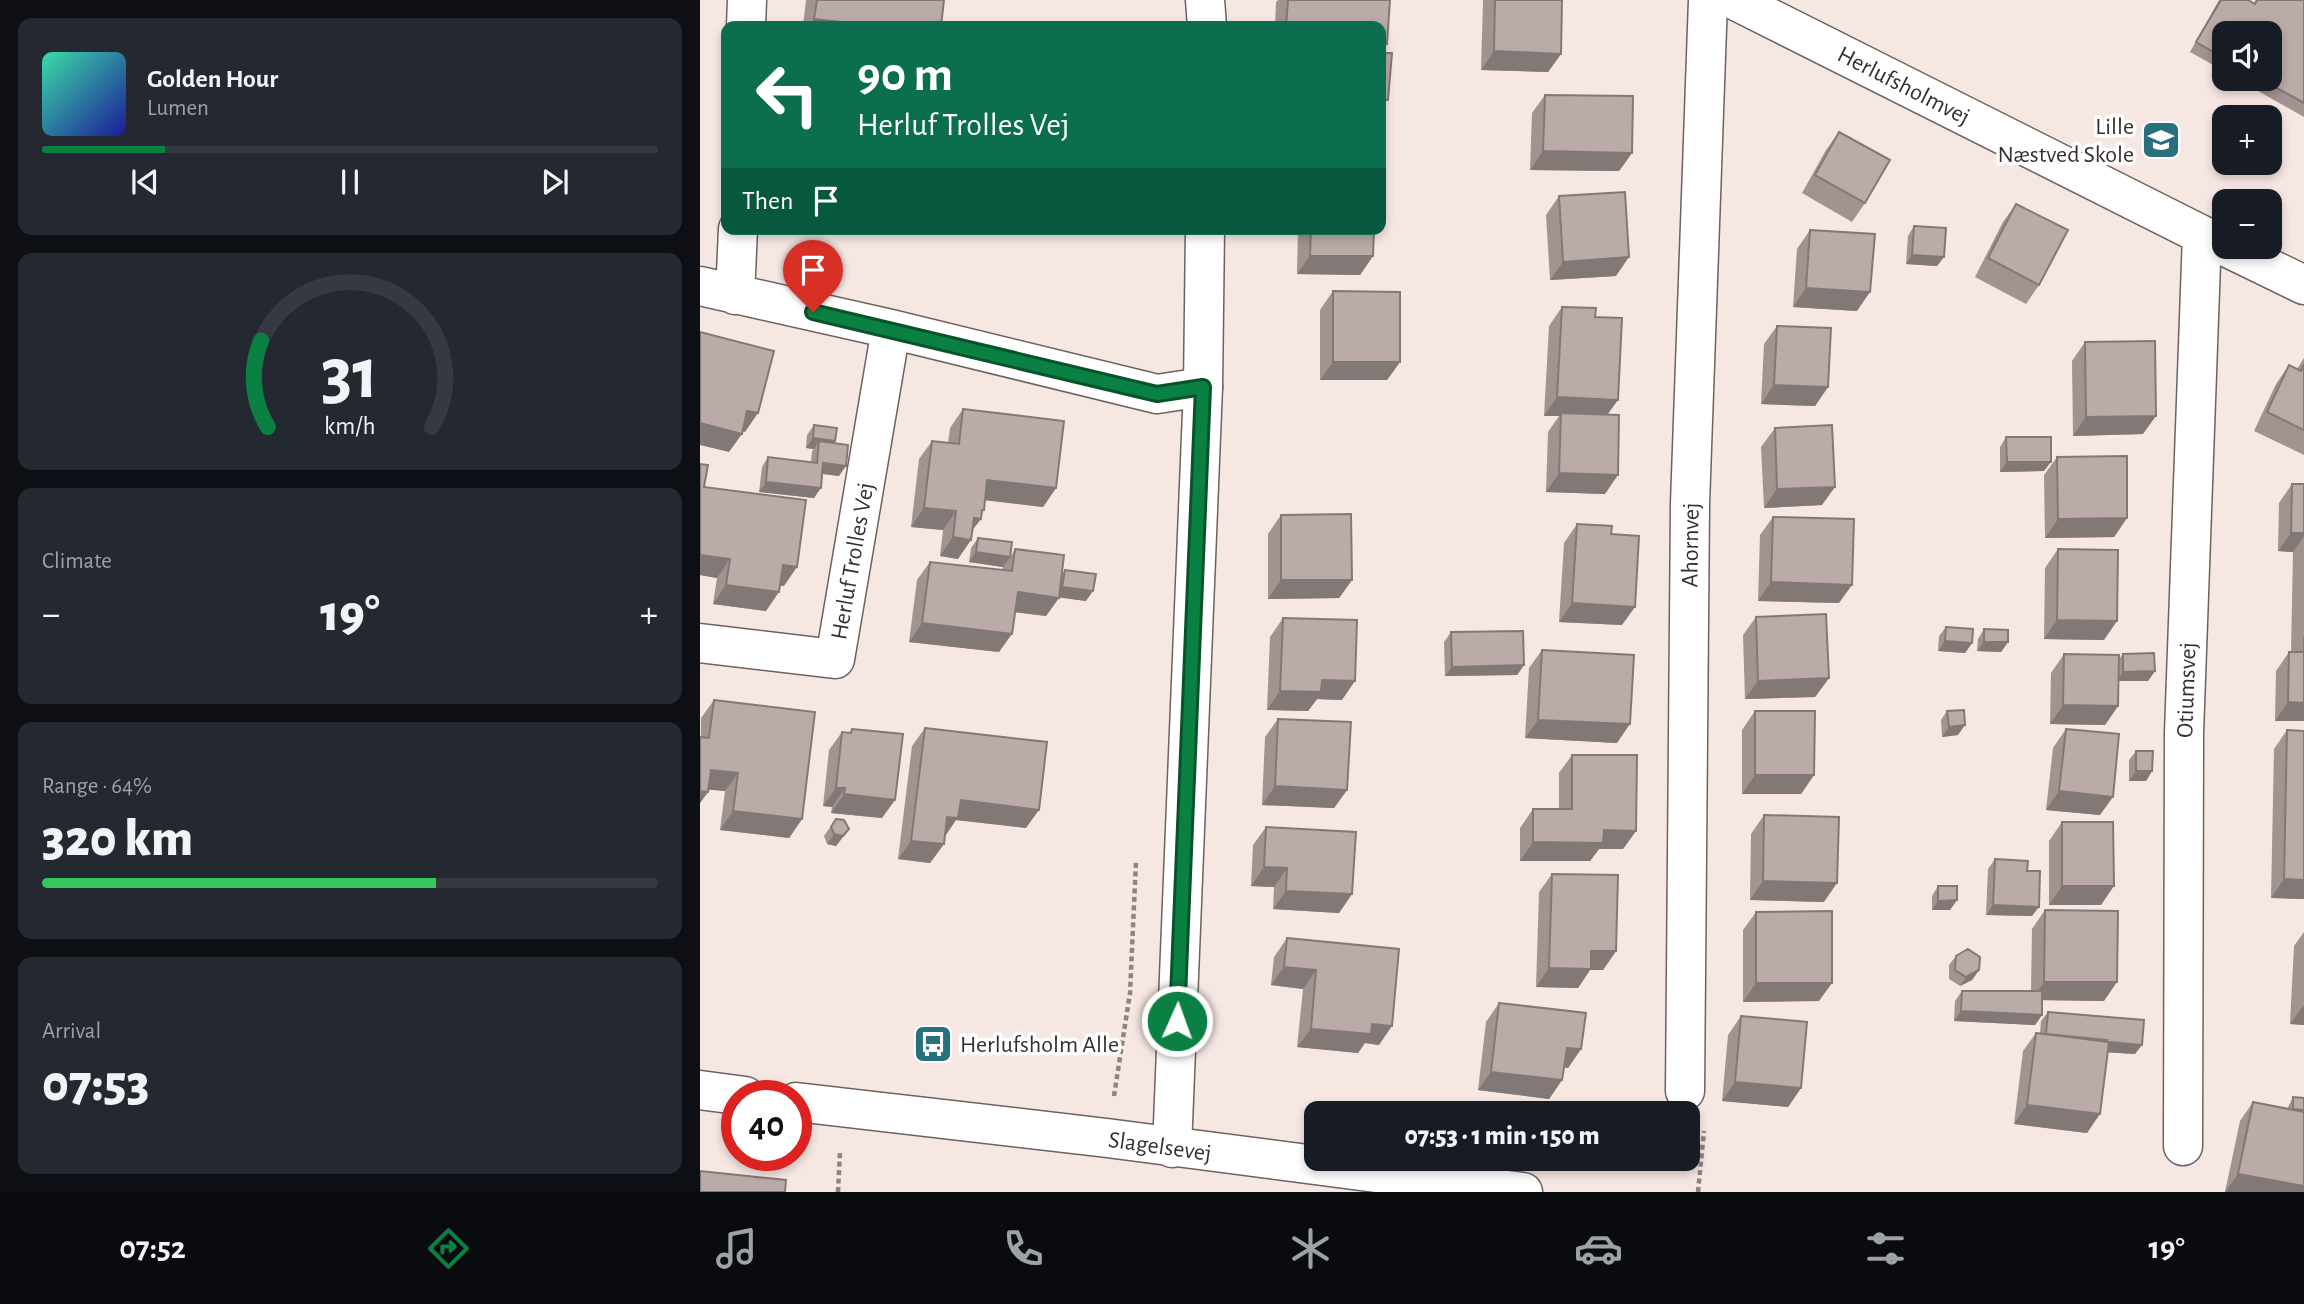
<!DOCTYPE html>
<html lang="en">
<head>
<meta charset="utf-8">
<style>
  :root { --surface:#171b24; --page:#242831; --text:#f1f3f6; --muted:#9ea1a6; --line:#363941; --accent:#0b8043 }
  body { margin:0; font-family:"Alegreya Sans",sans-serif; background:var(--page); color:var(--text); height:100vh; display:flex; flex-direction:column; font-size:26px; white-space:nowrap }
  * { box-sizing:border-box; margin:0 }
  p { font-size:23px; color:var(--muted) }
  .icon { flex:none; width:38px; height:38px; fill:none; stroke:currentColor; stroke-width:2; stroke-linecap:round; stroke-linejoin:round }
  .map { position:relative; flex:1; overflow:hidden }
  .sheet { display:flex; flex-direction:column; gap:18px; padding:18px; background:#0d0f14; width:700px }
  .sheet>* { flex:none }
  .hud { position:absolute; left:21px; top:21px; width:665px; height:214px; border-radius:14px; box-shadow:0 4px 10px #0003; background:#0b6e4f; color:#fff; overflow:hidden }
  .fabs { position:absolute; left:1512px; top:21px; display:grid; gap:14px }
  .fabs a { display:grid; place-items:center; width:70px; height:70px; border-radius:14px; background:var(--surface); box-shadow:0 4px 10px #0003; font-size:35px }
  .speed { position:absolute; left:21px; top:1080px; display:flex; gap:14px; font-size:35px; font-weight:700; text-align:center }
  .speed>* { display:grid; place-content:center; width:91px; height:91px; border-radius:50%; background:var(--surface); box-shadow:0 4px 10px #0003; line-height:1 }
  .speed .limit { border:10px solid #d22; background:#fff; color:#111 }
  .pin { position:absolute; display:grid; place-items:center; width:60px; height:60px; color:#fff; margin:-72px -30px; border-radius:50% 50% 50% 0; rotate:-45deg; box-shadow:0 0 7px #0007 }
  .pin .icon { rotate:45deg }
  .me { position:absolute; width:77px; margin:-38px; rotate:2deg; stroke-linejoin:round; filter:drop-shadow(0 0 5px #0008) }
  .turn { display:flex; align-items:center; gap:24px; height:147px; padding:0 21px; font-size:32px }
  .turn .icon { width:91px; height:91px; stroke-width:2.5 }
  .turn b { display:block; font-size:49px; line-height:60px }
  .then { display:flex; align-items:center; height:66px; padding:0 21px; background:#0003; gap:14px; font-size:26px }
  .big { font-size:52px; font-weight:800; line-height:1.1 }
  .sheet .widget { flex:1; display:flex; flex-direction:column; justify-content:center; gap:10px; min-width:0; padding:0 24px; border-radius:14px; background:var(--page) }
  .sheet .dial { align-items:center; gap:0 }
  .dial svg { height:182px; overflow:visible; fill:none; stroke:var(--line); stroke-width:7; stroke-linecap:round; text-anchor:middle }
  .dial text { fill:var(--text); stroke:none }
  .song { display:flex; align-items:center; gap:21px }
  .cover { width:84px; height:84px; border-radius:10px; background:linear-gradient(135deg,hsl(160 70% 55%),hsl(240 70% 35%)) }
  .played { height:7px; border-radius:4px; background:linear-gradient(90deg,var(--accent) 20%,var(--line) 20%) }
  .keys { display:flex; justify-content:space-around; direction:ltr }
  .heat { display:flex; justify-content:space-between; align-items:center; font-size:38px; direction:ltr }
  .charge { height:10px; border-radius:5px; background:linear-gradient(90deg,#34c759 64%,var(--line) 0) }
  .trip { position:absolute; left:604px; top:1101px; width:396px; height:70px; border-radius:14px; background:var(--surface); box-shadow:0 4px 10px #0003; font-weight:800; line-height:70px; text-align:center }
  .dock { display:flex; height:112px; justify-content:space-around; align-items:center; background:#090b0e; color:var(--muted) }
  .dock .icon { width:49px; height:49px }
  .dock .current { color:var(--accent) }
  .dock b { font-size:32px; color:var(--text) }
  main { display:flex; flex:1; min-height:0 }
  .map>svg:first-child { display:block }
</style>
</head>
<body>
<main>
<section class="sheet">
<div class="widget">
<div class="song"><i class="cover"></i><div><b>Golden Hour</b><p>Lumen</p></div></div>
<div class="played"></div>
<div class="keys"><svg class="icon" aria-label="previous" viewBox="0 0 24 24"><path d="M18 5L8 12l10 7zM5 5v14"/></svg><svg class="icon" aria-label="pause" viewBox="0 0 24 24"><path d="M8 5v14M16 5v14"/></svg><svg class="icon" aria-label="next" viewBox="0 0 24 24"><path d="M6 5l10 7-10 7zM19 5v14"/></svg></div>
</div>
<div class="widget dial"><svg viewBox="0 0 100 80">
<path d="M14 69A42 42 0 1 1 86 69"/>
<path d="M14 69A42 42 0 0 1 11 31" stroke="#0b8043"/>
<text x="50" y="56" font-size="32" font-weight="700">31</text>
<text x="50" y="72" font-size="11">km/h</text>
</svg></div>
<div class="widget"><p>Climate</p>
<div class="heat"><a>−</a><b class="big">19°</b><a>+</a></div>
</div>
<div class="widget"><p>Range · 64%</p><b class="big">320 km</b><div class="charge"></div></div>
<div class="widget"><p>Arrival</p><b class="big">07:53</b></div>
</section>
<div class="map">
<svg width="1604" height="1192" viewBox="0 0 1604 1192">
  <rect width="100%" height="100%" fill="#f6e7e3"/>
  <g fill="none" stroke-linecap="round" stroke-linejoin="round">
    <!-- street casing -->
    <g stroke="#6e615e" stroke-width="41">
      <path id="street" d="M1034 0 1524 246
        M46 26 47 0
        M1526 247 1604 285
        M0 286 191 329 457 394 503 387
        M35 295 38 229
        M0 643 135 659 191 329
        M985 1091 990 504 1008 0
        M1483 1146 1484 733 1502 235"/>
    </g>
    <!-- secondary casing -->
    <g stroke="#6e615e" stroke-width="41">
      <path id="secondary" d="M505 0 507 26
        M0 1090 45 1096
        M96 1102 407 1138 823 1192
        M472 1148 503 387 505 229"/>
    </g>
    <!-- path -->
    <path stroke="#8d8381" stroke-width="4.5" stroke-dasharray="5 3.5" stroke-linecap="butt" d="M414 1096 430 993 436 861
      M138 1192 140 1151
      M998 1192 1004 1131"/>
    <!-- street -->
    <use href="#street" stroke="#fff" stroke-width="38"/>
    <!-- secondary -->
    <use href="#secondary" stroke="#fff" stroke-width="38"/>
  </g>
  <!-- wall -->
  <path fill="#a09390" d="M106 0H244L241 26H103Z
    M578 0H690L681 26H575L576 2Z
    M783 0H862L861 54 848 72 781 70Z
    M1519 0H1548L1554 3 1556 0H1604V117L1537 79H1570L1524 33V71L1490 52Z
    M845 95 932 153 919 171 830 170 832 113Z
    M1139 132 1165 203 1152 222 1102 193 1126 150Z
    M859 196 916 276 850 280 846 215Z
    M1316 204 1339 285 1326 304 1275 277 1303 222Z
    M1214 226 1244 257 1237 266 1206 264 1208 236Z
    M598 229H674L673 256 660 275 597 274Z
    M1110 230 1157 311 1093 307 1097 249Z
    M633 291 700 362 687 380H620V310Z
    M862 307 895 317 907 415 905 494 846 492 848 432 859 416H844L849 326Z
    M1077 326 1128 387 1115 406 1061 404 1064 344Z
    M1385 342 1443 434 1373 436 1372 361Z
    M1604 358V455L1554 431 1576 384 1589 365 1597 369Z
    M263 409 356 488 343 507 285 500 281 519 272 530 258 559 240 556 243 530 211 527 219 459 232 441 248 443 250 428Z
    M114 425 135 441 134 443 139 476 122 474 114 498 59 492 62 467 68 457 111 462 112 451 114 449 106 448 107 435Z
    M1075 428 1122 505 1064 508 1061 447Z
    M1306 437 1344 471 1300 472V447Z
    M1357 457 1427 518 1414 537 1345 538 1344 475Z
    M0 464 4 487 84 586 80 585 66 611 13 604 17 578 0 575Z
    M1592 484H1604V721H1575L1576 671 1589 652H1591L1593 552 1578 551 1579 503Z
    M581 515 652 580 639 598 568 599V534Z
    M1073 517 1139 603 1058 601 1060 535Z
    M877 524 911 534 922 625 859 622 864 543Z
    M278 538 311 556 315 549 362 574 365 570 386 601 359 597 346 616 315 612 299 652 209 642 217 580 230 562 302 570 303 567 269 562 271 548Z
    M1358 549 1404 640 1344 639 1345 568Z
    M1056 617 1129 678 1115 697 1045 699 1043 635Z
    M583 618 642 700 617 699 608 711 567 710 570 637Z
    M1246 627 1272 643 1265 653 1238 651 1239 636Z
    M1284 629 1308 642 1301 652 1277 651 1278 639Z
    M751 632 824 665 817 675 745 676 744 642Z
    M842 650 917 743 825 738 829 668Z
    M1364 654 1419 659 1423 654 1455 671 1448 681H1418V706L1405 725 1350 724 1351 673Z
    M14 700 102 819 89 838 20 830 25 791 8 789V792L0 803 1 718Z
    M1055 711 1114 775 1101 794H1042V730Z
    M1247 711 1258 735 1242 737 1241 720Z
    M578 719 647 790 634 808 562 805 565 737Z
    M225 728 326 828 256 820 245 836 244 844 230 863 198 859 212 746Z
    M152 729 182 818 131 813 132 807 123 806 129 750 142 732 149 733Z
    M1366 729 1400 815 1346 810 1353 748Z
    M1587 730 1604 899 1571 898 1574 749Z
    M1436 751 1452 771 1446 781H1429V760Z
    M872 755 936 831 923 849H899L890 861H820V828L833 809H859V773Z
    M1064 815 1124 902 1050 900 1051 834Z
    M136 819 149 829 136 846 127 844 124 836Z
    M1362 822 1401 905H1349V841Z
    M566 827 652 894 639 913 573 909 574 887 551 886 553 845Z
    M1295 859 1327 871 1332 916 1286 915 1288 869Z
    M852 874 916 951 903 970H890L878 988 836 987 839 892Z
    M1238 886 1257 900 1250 910H1232V896Z
    M1345 910 1404 1001 1342 1000V1015L1335 1025 1254 1021 1255 1001 1262 991H1331L1332 929Z
    M1056 912 1119 1001 1043 1002V930Z
    M1604 932V1025L1590 1024 1594 946Z
    M587 938 679 1045 665 1043 658 1053 597 1047 603 989 571 985 574 957Z
    M1256 956 1279 970 1272 980 1260 986 1249 979V965Z
    M799 1003 881 1049 868 1068 864 1067 862 1080 849 1099 778 1090 786 1022Z
    M1348 1012 1435 1054 1408 1052 1387 1133 1314 1124 1323 1051 1336 1033H1340L1341 1021Z
    M1041 1016 1101 1088 1088 1107 1022 1101 1028 1035Z
    M1593 1097 1604 1192H1525L1540 1121 1553 1102 1587 1109Z"/>
  <!-- shaded-wall -->
  <path fill="#827876" d="M114 19 176 26H109Z
    M681 43 687 44 681 52Z
    M794 51 861 54 848 72 781 70Z
    M843 151 932 153 919 171 830 170Z
    M1212 255 1244 257 1237 266 1206 264Z
    M610 256H673L660 275 597 274Z
    M929 257 916 276 850 280 863 262Z
    M1106 288 1170 292 1157 311 1093 307Z
    M633 362H700L687 380H620Z
    M1074 385 1128 387 1115 406 1061 404Z
    M857 397 918 400 905 418 861 413 859 416H844Z
    M47 411 58 413 45 432 34 429Z
    M1456 416 1443 434 1373 436 1386 417Z
    M0 423 42 434 29 452 0 445Z
    M113 438 135 441 129 451 119 441 114 449 106 448Z
    M1307 462H1351L1344 471 1300 472Z
    M123 463 146 466 139 476 117 473Z
    M859 473 918 475 905 494 846 492Z
    M287 480 356 488 343 507 274 499Z
    M66 482 121 488 114 498 59 492Z
    M1135 487 1122 505 1064 508 1077 489Z
    M224 508 256 511 243 530 211 527Z
    M282 510H284L278 519H281L267 537 274 518Z
    M1427 518 1414 537 1345 538 1358 519Z
    M1591 533H1604V536L1593 552 1578 551Z
    M253 537 271 540 258 559 240 556Z
    M276 552 310 557 303 567 269 562Z
    M0 555 30 559 17 578 0 575Z
    M83 565 97 567 84 586 70 583Z
    M581 580H652L639 598 568 599Z
    M1071 582 1152 585 1139 603 1058 601Z
    M26 585 79 592 66 611 13 604Z
    M362 587 393 591 386 601 355 597Z
    M318 592 359 598 346 616 305 611Z
    M872 603 935 607 922 625 859 622Z
    M1357 620 1417 621 1404 640 1344 639Z
    M222 623 312 634 299 652 209 642Z
    M1245 641 1272 643 1265 653 1238 651Z
    M1284 642H1308L1301 652 1277 651Z
    M824 665 817 675 745 676 752 667Z
    M1455 671 1448 681H1417L1423 672Z
    M1129 678 1115 697 1045 699 1058 681Z
    M622 680 655 681 642 700 617 699 608 711 567 710 580 691Z
    M1588 702 1604 703V721H1575Z
    M1363 705 1418 706 1405 725 1350 724Z
    M838 720 930 724 917 743 825 738Z
    M1265 725 1258 735 1242 737 1249 727Z
    M11 770 38 773 25 791 0 789Z
    M1436 771H1452L1446 781H1429Z
    M1055 775H1114L1101 794H1042Z
    M575 786 647 790 634 808 562 805Z
    M136 788H145L132 807 123 806Z
    M0 791 8 792 0 803Z
    M1359 791 1413 797 1400 815 1346 810Z
    M144 794 195 800 182 818 131 813Z
    M261 800 339 810 326 828 256 820 245 836 247 817Z
    M33 811 102 819 89 838 20 830Z
    M149 829 136 846 127 844 134 834Z
    M904 830 936 831 923 849H899L890 861H820L833 842Z
    M211 841 244 844 230 863 198 859Z
    M564 867 587 868 574 887 551 886Z
    M1584 879 1604 880V899L1571 898Z
    M1063 881 1137 883 1124 902 1050 900Z
    M1362 886H1414L1401 905H1349Z
    M586 891 652 894 639 913 573 909Z
    M1257 900 1250 910H1232L1238 901Z
    M1293 905 1339 907 1332 916 1286 915Z
    M891 951H916L903 970H890L878 988 836 987 849 968Z
    M584 967 616 970 603 989 571 985Z
    M1279 970 1272 980 1260 986 1266 977Z
    M1344 982H1417L1404 1001 1331 1000Z
    M1056 983H1132L1119 1001 1043 1002Z
    M1603 1006H1604V1025L1590 1024Z
    M1261 1011 1342 1015 1335 1025 1254 1021Z
    M672 1024 692 1026 679 1045 665 1043 658 1053 597 1047 611 1029Z
    M1406 1042 1442 1045 1435 1054 1400 1052Z
    M867 1048 881 1049 868 1068 854 1066Z
    M791 1072 862 1080 849 1099 778 1090Z
    M1035 1082 1101 1088 1088 1107 1022 1101Z
    M1327 1105 1400 1114 1387 1133 1314 1124Z
    M1538 1174 1604 1186V1192H1525Z"/>
  <!-- building -->
  <path fill="#baaba8" stroke="#827876" stroke-width="2" d="M117 0H244L241 26H176L114 19Z
    M588 0H690L687 44 681 43V26H586Z
    M795 0H862L861 54 794 51Z
    M1521 0H1548L1555 4 1557 0H1604V103L1561 79H1570V33H1524V58L1496 42Z
    M681 53H692L688 100H684L685 84H681Z
    M681 84H685L681 139Z
    M845 95 933 96 932 153 843 151Z
    M1139 132 1190 160 1165 203 1115 175Z
    M925 192 929 257 863 262 859 196Z
    M1316 204 1368 230 1339 285 1288 258Z
    M1214 226 1246 228 1244 257 1212 255Z
    M611 229H674L673 256H610Z
    M1110 230 1175 234 1170 292 1106 288Z
    M633 291 700 292V362H633Z
    M862 307 896 308 895 317 922 318 918 400 857 397Z
    M1077 326 1131 328 1128 387 1074 385Z
    M0 332 74 351 58 413 47 411 42 434 0 423Z
    M1455 341 1456 416 1386 417 1385 342Z
    M1604 364V430L1567 412 1589 365 1601 371Z
    M263 409 364 421 356 488 287 480 284 510H282L281 519 274 518 271 540 253 537 256 511 224 508 232 441 259 444Z
    M861 413 919 415 918 475 859 473Z
    M114 425 137 428 135 441 113 438Z
    M1132 425 1135 487 1077 489 1075 428Z
    M1306 437H1351V462H1307Z
    M119 441 148 445 146 466 123 463 121 488 66 482 68 457 117 463Z
    M1427 456V518L1358 519 1357 457Z
    M0 464 8 465 4 487 106 500 97 567 83 565 79 592 26 585 30 559 0 555Z
    M1592 484H1604V533H1591Z
    M651 514 652 580H581V515Z
    M1073 517 1154 519 1152 585 1071 582Z
    M877 524 912 526 911 534 939 536 935 607 872 603Z
    M278 538 312 542 310 557 276 552Z
    M315 549 364 555 359 598 318 592 312 634 222 623 230 562 312 571Z
    M1358 549 1418 550 1417 621 1357 620Z
    M365 570 396 574 393 591 362 587Z
    M1126 614 1129 678 1058 681 1056 617Z
    M583 618 657 620 655 681 622 680 621 692 580 691Z
    M1246 627 1273 629 1272 643 1245 641Z
    M1284 629 1308 630V642H1284Z
    M823 631 824 665 752 667 751 632Z
    M1604 637V703L1588 702 1589 652H1604Z
    M842 650 934 655 930 724 838 720Z
    M1454 653 1455 671 1423 672V654Z
    M1364 654 1419 655 1418 706 1363 705Z
    M14 700 115 712 102 819 33 811 38 773 11 770 8 792 0 791V737L9 738Z
    M1264 710 1265 725 1249 727 1247 711Z
    M1055 711H1115L1114 775H1055Z
    M578 719 651 722 647 790 575 786Z
    M225 728 347 742 339 810 261 800 258 818 247 817 244 844 211 841Z
    M152 729 203 734 195 800 144 794 145 788H136L142 732 151 733Z
    M1366 729 1419 734 1413 797 1359 791Z
    M1587 730 1604 731V880L1584 879Z
    M1436 751H1453L1452 771H1436Z
    M872 755H937L936 831 904 830 903 843 833 842V809H872Z
    M1064 815 1139 817 1137 883 1063 881Z
    M136 819 144 820 149 829 143 836 134 834 131 827Z
    M1362 822H1413L1414 886H1362Z
    M566 827 656 832 652 894 586 891 587 868 564 867Z
    M1295 859 1328 861 1327 871H1340L1339 907 1293 905Z
    M852 874 918 875 916 951H891V969L849 968Z
    M1238 886H1257V900L1238 901Z
    M1345 910 1418 911 1417 982H1344Z
    M1132 911V983H1056V912Z
    M587 938 699 949 692 1026 672 1024 671 1034 611 1029 616 970 584 967Z
    M1268 949 1280 957 1279 970 1266 977 1255 970 1256 956Z
    M1262 991H1342V1015L1261 1011Z
    M799 1003 886 1013 881 1049 867 1048 862 1080 791 1072Z
    M1348 1012 1444 1020 1442 1045 1409 1042 1406 1041 1407 1040 1346 1034Z
    M1041 1016 1107 1022 1101 1088 1035 1082Z
    M1336 1033 1409 1042 1400 1114 1327 1105Z
    M1593 1097 1604 1098V1110L1593 1109Z
    M1553 1102 1604 1112V1186L1538 1174Z
    M0 1171 86 1180 85 1192H0Z"/>
  <g fill="none" stroke-linecap="round" stroke-linejoin="round">
    <!-- route casing -->
    <g stroke="#07532c" stroke-width="18">
      <path id="route" d="M113 312 457 394 503 387 477 1021"/>
    </g>
    <!-- route -->
    <use href="#route" stroke="#0b8043" stroke-width="12"/>
  </g>
  <!-- icons -->
  <defs>
    <g id="school-square" transform="scale(2.0125)"><rect x="-9" y="-9" width="18" height="18" rx="4" fill="#29707d" stroke="#fff"/><path d="M0-5L7-2L0 1L-7-2ZM-4 1L0 2.5L4 1V4Q0 6-4 4Z" fill="#fff"/></g>
    <g id="bus-square" transform="scale(2.0125)"><rect x="-9" y="-9" width="18" height="18" rx="4" fill="#29707d" stroke="#fff"/><path d="M-5-6H5V4H4V6H2V4H-2V6H-4V4H-5ZM-3.5-4V0h7V-4ZM-3.5 1.2v1.5H-2V1.2ZM2 1.2v1.5H3.5V1.2Z" fill="#fff"/></g>
  </defs>
  <g fill-rule="evenodd">
    <use href="#school-square" x="1461" y="140"/>
    <use href="#bus-square" x="233" y="1044"/>
  </g>
  <g text-anchor="middle" stroke-width="7" stroke-linejoin="round" paint-order="stroke">
    <!-- street labels -->
    <g font-size="24" fill="#352f2e" stroke="#fff">
      <text transform="translate(1204 85) rotate(27)" y="8">Herlufsholmvej</text>
      <text transform="translate(990 545) rotate(-89)" y="8">Ahornvej</text>
      <text transform="translate(152 561) rotate(-80)" y="8">Herluf Trolles Vej</text>
      <text transform="translate(1486 690) rotate(-88)" y="8">Otiumsvej</text>
      <text transform="translate(460 1146) rotate(8)" y="8">Slagelsevej</text>
    </g>
    <!-- poi labels -->
    <g font-size="24" fill="#352f2e" stroke="#fff" text-anchor="end">
      <text x="1434" y="134">Lille<tspan x="1434" dy="28">Næstved Skole</tspan></text>
      <text x="260" y="1052" text-anchor="start">Herlufsholm Alle</text>
    </g>
  </g>
</svg>
<div class="fabs">
<a><svg class="icon" aria-label="sound" viewBox="0 0 24 24"><path d="M4 9h4l5-4v14l-5-4H4zM17 9q2 3 0 6"/></svg></a>
<a>+</a>
<a>−</a>
</div>
<div class="speed"><div class="limit">40</div></div>
<div class="pin" style="left:113px;top:312px;background:#d93025"><svg class="icon" aria-label="arrive" viewBox="0 0 24 24"><path d="M6 21V4h12l-3 4 3 4H6"/></svg></div>
<svg class="me" style="left:477px;top:1021px" viewBox="-20 -20 40 40"><circle r="17" fill="#0b8043" stroke="#fff" stroke-width="3"/><path d="M0-11L8 9 0 5-8 9z" fill="#fff"/></svg>
<div class="trip">07:53 · 1 min · 150 m</div>
<div class="hud">
<div class="turn"><svg class="icon" aria-label="left" viewBox="0 0 24 24"><path d="M17 20v-9H6M10 6l-5 5 5 5"/></svg><div><b>90 m</b>Herluf Trolles Vej</div></div>
<div class="then">Then<svg class="icon" aria-label="arrive" viewBox="0 0 24 24"><path d="M6 21V4h12l-3 4 3 4H6"/></svg></div>
</div>
</div>
</main>
<nav class="dock">
<b>07:52</b>
<svg class="icon current" aria-label="directions" viewBox="0 0 24 24"><path d="M12 3l9 9-9 9-9-9zM9 14v-3h6M13 9l2 2-2 2"/></svg>
<svg class="icon" aria-label="music" viewBox="0 0 24 24"><path d="M9 18V5l10-2v13"/><circle cx="6" cy="18" r="3"/><circle cx="16" cy="16" r="3"/></svg>
<svg class="icon" aria-label="phone" viewBox="0 0 24 24"><path d="M5 4h4l2 5-3 2q2 4 5 5l2-3 5 2v4C11 20 4 13 5 4z"/></svg>
<svg class="icon" aria-label="climate" viewBox="0 0 24 24"><path d="M12 3v18M4 7l16 10M4 17L20 7"/></svg>
<svg class="icon" aria-label="car" viewBox="0 0 24 24"><path d="M5 17H2v-5l4-1 3-4h7l3 4 3 1v5h-3M9 17h6M6 11h13"/><circle cx="7" cy="17" r="2"/><circle cx="17" cy="17" r="2"/></svg>
<svg class="icon" aria-label="filters" viewBox="0 0 24 24"><path d="M4 7h16M4 17h16"/><circle cx="9" cy="7" r="2"/><circle cx="15" cy="17" r="2"/></svg>
<b>19°</b>
</nav>
</body>
</html>
